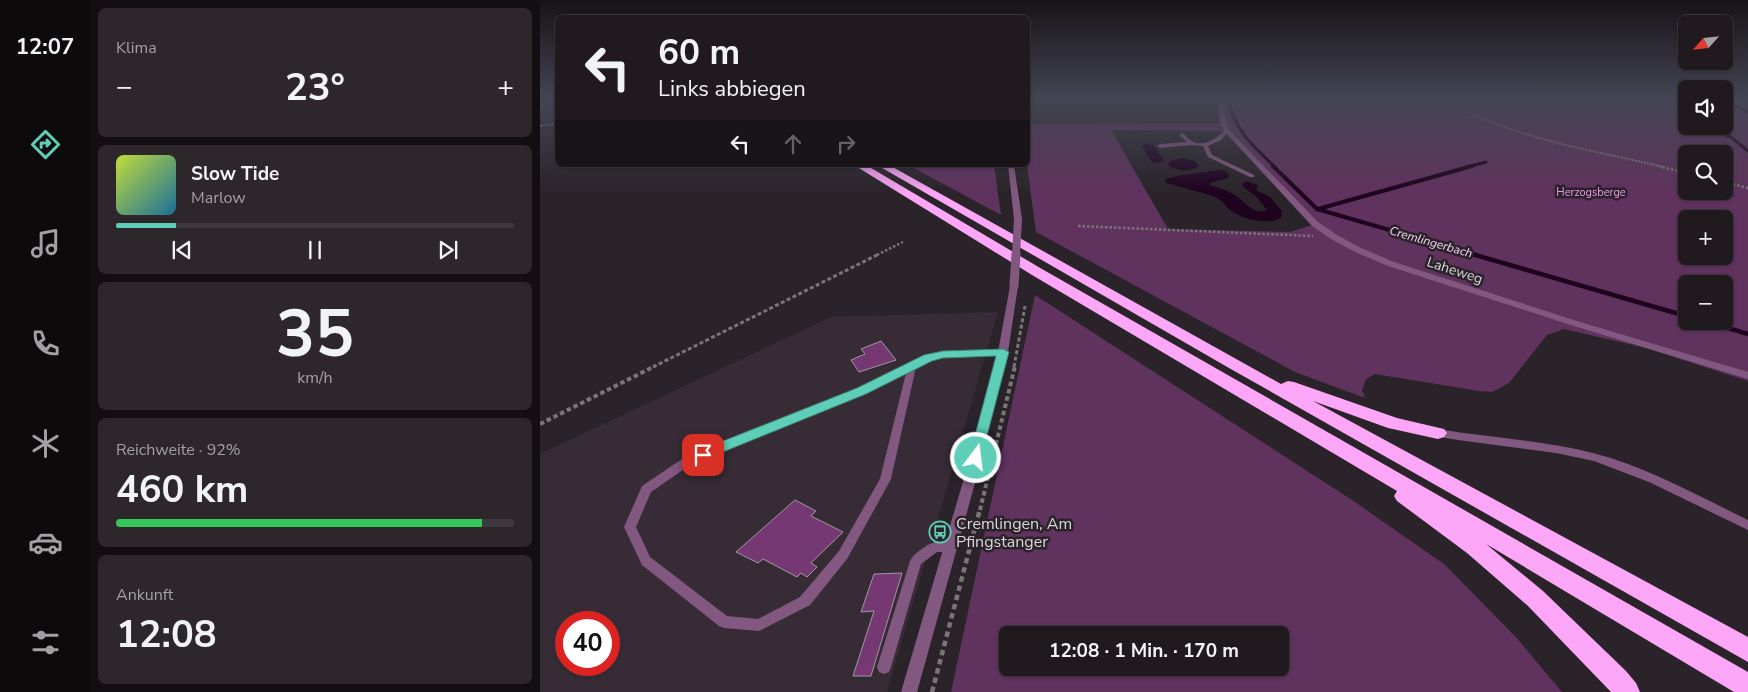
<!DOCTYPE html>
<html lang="de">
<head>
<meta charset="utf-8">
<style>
  :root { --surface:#201a1f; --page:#2d272c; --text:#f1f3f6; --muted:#a2a1a4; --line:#3d383d; --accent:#5eceb8 }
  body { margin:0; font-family:"Nunito Sans",sans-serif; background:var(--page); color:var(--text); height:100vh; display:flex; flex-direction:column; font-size:19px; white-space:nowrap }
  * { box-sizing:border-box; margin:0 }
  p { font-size:16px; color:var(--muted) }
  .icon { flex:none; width:28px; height:28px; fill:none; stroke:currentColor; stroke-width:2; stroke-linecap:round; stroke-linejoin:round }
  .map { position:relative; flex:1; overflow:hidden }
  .side { display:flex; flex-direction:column; gap:8px; padding:8px; background:#120e11; width:450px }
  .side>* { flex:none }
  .hud { position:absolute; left:15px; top:15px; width:475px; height:152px; border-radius:8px; box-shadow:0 1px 4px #0004,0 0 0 1px var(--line); background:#201a1f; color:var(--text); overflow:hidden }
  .needle { width:32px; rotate:243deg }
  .tools { position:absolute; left:1138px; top:15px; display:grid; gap:10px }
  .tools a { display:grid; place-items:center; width:55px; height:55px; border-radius:8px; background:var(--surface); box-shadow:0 1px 4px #0004,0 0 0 1px var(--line); font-size:25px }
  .speed { position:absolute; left:15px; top:611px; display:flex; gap:10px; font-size:25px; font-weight:700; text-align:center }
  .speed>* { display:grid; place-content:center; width:65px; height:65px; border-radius:50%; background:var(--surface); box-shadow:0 1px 4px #0004,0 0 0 1px var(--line); line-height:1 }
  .speed .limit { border:8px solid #d22; background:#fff; color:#111 }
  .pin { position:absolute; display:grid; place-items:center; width:42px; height:42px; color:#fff; margin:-21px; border-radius:10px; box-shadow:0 2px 8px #0006 }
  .me { position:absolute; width:55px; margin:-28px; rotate:15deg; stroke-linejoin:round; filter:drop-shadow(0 0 4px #0008) }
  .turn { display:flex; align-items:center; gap:18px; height:105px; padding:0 20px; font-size:22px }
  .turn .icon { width:65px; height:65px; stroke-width:2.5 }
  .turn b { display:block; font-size:35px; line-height:42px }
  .lanes { display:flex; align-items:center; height:48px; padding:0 20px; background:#0003; justify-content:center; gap:25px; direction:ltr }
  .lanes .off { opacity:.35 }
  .big { font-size:38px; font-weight:700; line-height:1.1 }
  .side .card { flex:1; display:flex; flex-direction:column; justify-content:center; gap:8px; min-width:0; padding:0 18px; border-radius:8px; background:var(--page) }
  .side .dial { align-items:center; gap:0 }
  .dial b { font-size:65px; line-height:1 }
  .song { display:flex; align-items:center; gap:15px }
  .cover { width:60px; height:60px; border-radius:8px; background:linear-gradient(135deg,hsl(70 70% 55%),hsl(200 70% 35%)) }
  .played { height:5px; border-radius:2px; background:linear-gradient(90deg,var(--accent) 15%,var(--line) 15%) }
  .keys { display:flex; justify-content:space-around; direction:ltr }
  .heat { display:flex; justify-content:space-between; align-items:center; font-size:28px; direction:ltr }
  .charge { height:8px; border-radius:4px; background:linear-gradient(90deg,#34c759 92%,var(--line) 0) }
  .trip { position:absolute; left:459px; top:626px; width:290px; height:50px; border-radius:8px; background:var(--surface); box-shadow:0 1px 4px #0004,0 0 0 1px var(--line); font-weight:700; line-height:50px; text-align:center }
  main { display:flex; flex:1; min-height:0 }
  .dock { display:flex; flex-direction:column; width:90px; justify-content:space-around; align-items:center; background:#0d0a0c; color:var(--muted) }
  .dock .icon { width:35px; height:35px }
  .dock .on { color:var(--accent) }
  .dock b { font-size:22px; color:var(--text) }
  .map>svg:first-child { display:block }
</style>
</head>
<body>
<main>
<nav class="dock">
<b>12:07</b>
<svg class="icon on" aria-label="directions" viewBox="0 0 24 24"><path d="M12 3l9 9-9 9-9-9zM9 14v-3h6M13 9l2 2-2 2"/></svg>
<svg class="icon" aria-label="music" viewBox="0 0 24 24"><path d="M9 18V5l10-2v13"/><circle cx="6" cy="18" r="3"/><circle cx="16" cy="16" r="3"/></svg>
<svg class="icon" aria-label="phone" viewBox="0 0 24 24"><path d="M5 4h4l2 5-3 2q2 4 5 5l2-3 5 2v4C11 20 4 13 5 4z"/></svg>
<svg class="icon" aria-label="climate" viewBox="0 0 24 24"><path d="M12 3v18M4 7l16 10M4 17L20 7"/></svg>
<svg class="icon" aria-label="car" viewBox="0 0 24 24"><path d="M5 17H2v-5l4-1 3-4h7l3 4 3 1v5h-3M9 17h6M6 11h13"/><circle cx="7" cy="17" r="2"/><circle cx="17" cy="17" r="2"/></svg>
<svg class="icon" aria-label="filters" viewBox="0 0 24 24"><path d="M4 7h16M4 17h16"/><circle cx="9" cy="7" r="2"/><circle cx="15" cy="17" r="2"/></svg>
</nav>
<section class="side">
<div class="card"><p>Klima</p>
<div class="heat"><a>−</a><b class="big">23°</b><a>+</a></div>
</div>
<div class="card">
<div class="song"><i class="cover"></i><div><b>Slow Tide</b><p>Marlow</p></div></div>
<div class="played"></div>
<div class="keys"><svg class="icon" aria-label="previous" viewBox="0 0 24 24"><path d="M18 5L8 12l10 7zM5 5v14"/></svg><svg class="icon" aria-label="pause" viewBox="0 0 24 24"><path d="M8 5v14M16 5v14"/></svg><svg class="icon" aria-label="next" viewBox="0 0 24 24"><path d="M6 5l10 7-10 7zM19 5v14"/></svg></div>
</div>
<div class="card dial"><b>35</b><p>km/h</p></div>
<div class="card"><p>Reichweite · 92%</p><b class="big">460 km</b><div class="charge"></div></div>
<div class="card"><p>Ankunft</p><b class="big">12:08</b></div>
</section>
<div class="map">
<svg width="1208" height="692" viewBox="0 0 1208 692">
  <rect width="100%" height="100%" fill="#2a2329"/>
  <!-- built -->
  <path fill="#372c36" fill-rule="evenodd" d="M458 312 347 692H0V454L291 317ZM26 622H69V665H26Z"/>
  <!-- green -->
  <path fill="#60325e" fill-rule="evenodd" d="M680 98H1146V126H1184V98H1208V381L1106 348 1024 329 1007 335 969 383 952 392 939 391 835 374 826 379 822 390 825 398 755 372 496 232 487 165 488 124 682 123ZM571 130 687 131 775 224 750 232 628 229ZM1146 154H1184V191H1146ZM1146 219H1184V256H1146ZM1146 284H1184V321H1146Z
    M368 165H454L461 215Z
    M495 295 812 500 904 564 975 636 1022 692H411ZM468 635H740V668H468Z"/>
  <!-- water -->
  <path fill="#1e021e" d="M606 144 613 145 624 161 616 163 611 161 602 146Z
    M642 158 655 161 659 166C650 172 637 172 628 165L630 161Z
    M683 170 689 174V178L670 183V185C678 188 686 190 693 194 705 200 713 217 727 210L715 195 704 188 702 184 706 181 718 185 716 190 730 197 742 211 741 218C727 225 706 220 693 212 686 208 683 200 675 197 659 191 643 188 626 183L625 179 642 175Z"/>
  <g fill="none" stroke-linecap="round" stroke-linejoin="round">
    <!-- stream-far2 -->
    <path stroke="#1e021e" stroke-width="3" d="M687 98C696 132 711 144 735 167
      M1184 99 1208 112
      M1161 126 1191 137 1208 151
      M927 167 946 162"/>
    <!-- stream-far1 -->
    <path stroke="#1e021e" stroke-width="4" d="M733 166 777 209 936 255
      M778 209 932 166"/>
    <!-- stream -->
    <path stroke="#1e021e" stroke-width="4.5" d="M932 254 1146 316
      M1165 321 1208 334"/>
  </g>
  <!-- building -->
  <path fill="#753873" stroke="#9f989f" d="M341 341 356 360 319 372 311 360 325 354 321 349Z
    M255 500 276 511 271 516 303 532 271 563 277 567 267 577 261 573 257 577 223 559 218 563 196 552Z
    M362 573 331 676H313L334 611 321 612 334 574Z"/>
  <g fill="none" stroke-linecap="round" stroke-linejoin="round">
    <!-- path-far4 -->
    <path stroke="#7b757a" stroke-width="2" stroke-dasharray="2 1" stroke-linecap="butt" d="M905 98C969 139 1050 149 1123 167
      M0 126 18 123"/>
    <!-- path-far3 -->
    <path stroke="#7b757a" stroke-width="2.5" stroke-dasharray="2.5 2" stroke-linecap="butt" d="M1118 166 1146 173
      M1184 182 1208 188
      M538 226 773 236
      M337 255 363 242"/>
    <!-- path-far2 -->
    <path stroke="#7b757a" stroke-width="3" stroke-dasharray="4 2.5" stroke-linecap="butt" d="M113 367 339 254
      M474 367 485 306"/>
    <!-- path-far1 -->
    <path stroke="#7b757a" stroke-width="4" stroke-dasharray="4.5 3" stroke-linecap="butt" d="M0 424 115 366
      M440 510 475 366"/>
    <!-- path -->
    <path stroke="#7b757a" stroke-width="4.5" stroke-dasharray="5.5 4" stroke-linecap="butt" d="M392 692 440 509"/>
    <!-- service -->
    <path fill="#835880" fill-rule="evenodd" d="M685 130 689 131 681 140 668 146 672 155 714 175V177H710L668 157 663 146 651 145 620 148 617 146 620 144 647 142 639 135 642 133C646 135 648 139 652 141 664 148 677 138 685 130Z
      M463 349 466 350 467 352 466 354 403 358 391 360 376 367 351 479 307 559 270 605 219 631 184 628 179 626 102 565 84 527 102 486 142 459 319 389 385 356 403 352ZM366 373 340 479 299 551 260 597 218 619 187 616 110 557 96 527 111 492 150 465 325 393Z
      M898 429C950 438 1003 440 1053 453 1108 467 1158 496 1208 520V530L1109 482 1054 461 1016 453 918 440 894 436 893 433 894 430Z
      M395 542H410L414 543 416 547 414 551 410 552H397L381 564 351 667 349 672 344 674 339 672 337 667 370 561C374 553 386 545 395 542Z"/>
    <!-- minor -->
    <path fill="#835880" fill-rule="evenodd" d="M677 98H682L686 123 689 130 778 222 797 235 821 248 854 262 1040 322 1208 372V379L1034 326 848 266 815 252 791 239 772 226 685 132 680 123Z"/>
    <!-- tertiary -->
    <path fill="#835880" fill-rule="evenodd" d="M468 165H474L482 219 478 221 474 219Z
      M474 283 478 286 468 352 442 458 377 692H361L430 458 458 352 470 286Z"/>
    <!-- motorway -->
    <path fill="#fba6f6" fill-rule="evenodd" d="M314 165H326L502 269 1208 672V692H1194L946 544 1003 591 1086 671 1096 683 1100 692H1071L987 605 927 553 857 501 854 496 857 491 492 275Z
      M337 165H349L741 384 748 381 754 382 857 418 904 429 907 433 904 437 898 439 848 428 773 401 1208 637V662L689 368Z"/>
    <!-- tertiary-bridge-far1 -->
    <path stroke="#835880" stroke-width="8" d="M476 255 478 219"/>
    <!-- tertiary-bridge -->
    <path stroke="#835880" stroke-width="9" d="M474 286 476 254"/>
  </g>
  <!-- sky -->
  <linearGradient id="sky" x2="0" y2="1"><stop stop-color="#171317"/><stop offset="0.51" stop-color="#444554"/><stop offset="1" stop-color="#444554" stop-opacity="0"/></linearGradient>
  <rect width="1208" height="194" fill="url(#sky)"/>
  <!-- route -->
  <path fill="#5eceb8" stroke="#3d8678" d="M463 349 469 352 440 462 436 463 431 462 429 458 456 356 403 358 392 361 326 394 168 458H158L156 455 158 451 317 388 384 355 403 351Z"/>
  <!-- icons -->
  <defs>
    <g id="bus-ring" transform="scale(1.125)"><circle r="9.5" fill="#2a2329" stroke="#5eceb8" stroke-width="1.5"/><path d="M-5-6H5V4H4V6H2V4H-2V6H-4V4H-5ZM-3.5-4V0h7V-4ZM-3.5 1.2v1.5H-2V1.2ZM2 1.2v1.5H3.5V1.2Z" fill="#5eceb8"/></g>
  </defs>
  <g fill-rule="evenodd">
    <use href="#bus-ring" x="400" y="532"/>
  </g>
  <g text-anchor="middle" stroke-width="5" stroke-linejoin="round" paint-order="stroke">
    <!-- far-park labels -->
    <g font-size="11" fill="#f19aed" stroke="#2a2329">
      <text x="1051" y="196">Herzogsberge</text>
    </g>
    <!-- far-water labels -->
    <g font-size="12" font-style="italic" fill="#f7d3f4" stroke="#2a2329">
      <text transform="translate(891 242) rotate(16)" y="4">Cremlingerbach</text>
    </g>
    <!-- street labels -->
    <g font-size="14" fill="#dad6d9" stroke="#2a2329">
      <text transform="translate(915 270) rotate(18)" y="5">Laheweg</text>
    </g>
    <!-- near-poi labels -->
    <g font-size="16" fill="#dad6d9" stroke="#2a2329" text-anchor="start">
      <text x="416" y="529">Cremlingen, Am<tspan x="416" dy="18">Pfingstanger</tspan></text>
    </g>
  </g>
</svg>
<div class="tools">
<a><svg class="needle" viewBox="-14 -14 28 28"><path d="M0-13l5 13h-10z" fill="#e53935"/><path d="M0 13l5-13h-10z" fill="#a2a1a4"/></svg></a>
<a><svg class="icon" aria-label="sound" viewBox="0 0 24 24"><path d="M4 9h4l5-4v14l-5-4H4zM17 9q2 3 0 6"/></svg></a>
<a><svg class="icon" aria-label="search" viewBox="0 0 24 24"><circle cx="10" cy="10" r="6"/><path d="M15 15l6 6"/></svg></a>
<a>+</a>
<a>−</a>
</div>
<div class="speed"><div class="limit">40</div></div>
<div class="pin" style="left:163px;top:455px;background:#d93025"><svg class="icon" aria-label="arrive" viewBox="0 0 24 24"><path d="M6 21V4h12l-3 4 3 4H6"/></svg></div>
<svg class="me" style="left:436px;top:458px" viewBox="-20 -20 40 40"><circle r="17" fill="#5eceb8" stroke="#fff" stroke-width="3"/><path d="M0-11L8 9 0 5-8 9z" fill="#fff"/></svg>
<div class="trip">12:08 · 1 Min. · 170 m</div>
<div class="hud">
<div class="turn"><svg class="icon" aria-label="left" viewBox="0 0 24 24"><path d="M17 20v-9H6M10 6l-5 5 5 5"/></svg><div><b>60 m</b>Links abbiegen</div></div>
<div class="lanes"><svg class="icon" aria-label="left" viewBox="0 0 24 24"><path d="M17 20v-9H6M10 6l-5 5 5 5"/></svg><svg class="icon off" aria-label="ahead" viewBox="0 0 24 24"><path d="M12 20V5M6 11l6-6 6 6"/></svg><svg class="icon off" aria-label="right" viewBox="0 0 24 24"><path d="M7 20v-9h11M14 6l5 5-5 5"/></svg></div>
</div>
</div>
</main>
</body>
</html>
